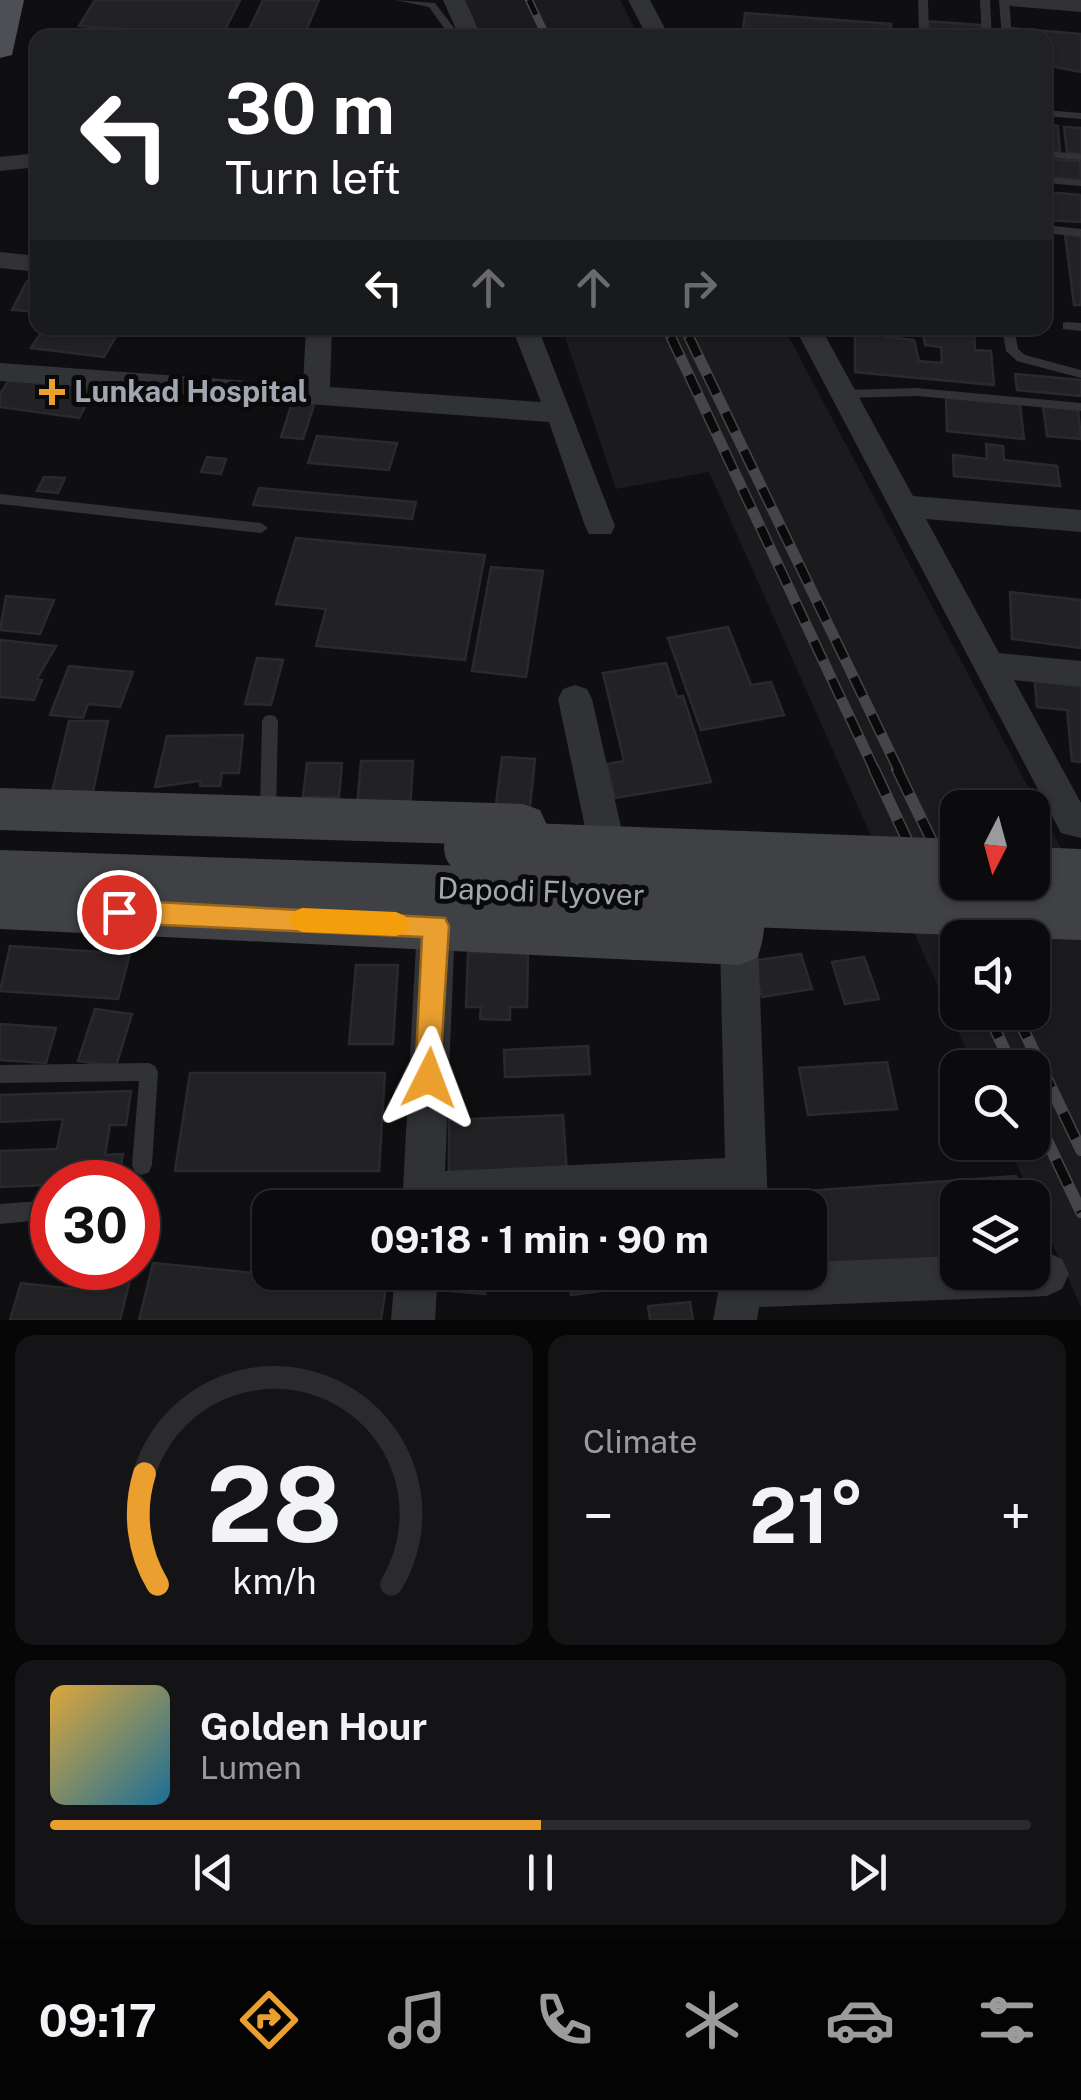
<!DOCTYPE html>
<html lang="en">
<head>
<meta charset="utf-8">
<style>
  :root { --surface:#0b0b0d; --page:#141416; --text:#f1f3f6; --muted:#9a9b9d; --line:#2b2b2e; --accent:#ea9f2e }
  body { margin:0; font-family:"Public Sans",sans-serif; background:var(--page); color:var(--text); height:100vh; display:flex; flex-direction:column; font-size:38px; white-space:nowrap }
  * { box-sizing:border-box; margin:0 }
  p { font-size:32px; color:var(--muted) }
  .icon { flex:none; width:55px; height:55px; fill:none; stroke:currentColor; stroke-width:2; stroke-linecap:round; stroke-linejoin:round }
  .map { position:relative; height:1320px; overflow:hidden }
  .panel { display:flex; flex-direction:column; gap:15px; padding:15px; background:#060607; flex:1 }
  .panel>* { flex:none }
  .banner { position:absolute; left:30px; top:30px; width:1022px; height:305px; border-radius:20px; box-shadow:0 2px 8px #0004,0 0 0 2px var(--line); background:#202124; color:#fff; overflow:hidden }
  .needle { width:65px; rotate:186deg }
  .fabs { position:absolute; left:940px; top:790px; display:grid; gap:20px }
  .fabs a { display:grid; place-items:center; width:110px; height:110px; border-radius:20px; background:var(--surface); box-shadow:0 2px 8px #0004,0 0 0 2px var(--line); font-size:50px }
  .speed { position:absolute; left:30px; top:1160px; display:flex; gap:20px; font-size:50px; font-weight:700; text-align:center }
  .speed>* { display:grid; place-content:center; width:130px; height:130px; border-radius:50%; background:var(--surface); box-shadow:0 2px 8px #0004,0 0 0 2px var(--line); line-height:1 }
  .speed .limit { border:15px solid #d22; background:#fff; color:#111 }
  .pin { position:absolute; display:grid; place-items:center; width:85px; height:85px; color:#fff; margin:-42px; border:5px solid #fff; border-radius:50%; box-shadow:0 2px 10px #0007 }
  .me { position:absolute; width:110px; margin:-55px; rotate:3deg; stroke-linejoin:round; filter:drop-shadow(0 0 8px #0008) }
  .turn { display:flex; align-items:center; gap:35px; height:210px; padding:0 30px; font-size:45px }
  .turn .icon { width:130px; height:130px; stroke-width:2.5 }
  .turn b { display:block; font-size:70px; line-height:85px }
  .lanes { display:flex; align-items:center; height:95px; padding:0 30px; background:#0003; justify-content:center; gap:50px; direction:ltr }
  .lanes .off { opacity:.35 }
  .big { font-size:75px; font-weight:700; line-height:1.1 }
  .panel .widget { flex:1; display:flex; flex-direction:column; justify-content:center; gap:15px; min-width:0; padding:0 35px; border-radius:20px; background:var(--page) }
  .panel .dial { align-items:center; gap:0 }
  .dial svg { height:260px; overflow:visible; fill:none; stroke:var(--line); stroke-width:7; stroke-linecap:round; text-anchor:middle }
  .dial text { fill:var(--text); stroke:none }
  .song { display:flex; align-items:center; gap:30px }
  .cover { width:120px; height:120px; border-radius:15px; background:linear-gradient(135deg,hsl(40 70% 55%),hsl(200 70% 35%)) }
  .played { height:10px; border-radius:5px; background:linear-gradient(90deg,var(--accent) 50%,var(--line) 50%) }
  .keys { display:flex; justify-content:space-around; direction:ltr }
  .heat { display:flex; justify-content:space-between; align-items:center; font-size:55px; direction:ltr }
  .panel .tiles { flex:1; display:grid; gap:15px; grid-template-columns:1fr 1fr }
  .widget:last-child { grid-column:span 2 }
  .trip { position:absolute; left:252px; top:1190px; width:575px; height:100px; border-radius:20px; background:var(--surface); box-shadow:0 2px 8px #0004,0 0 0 2px var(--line); font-weight:700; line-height:100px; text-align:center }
  .tabs { display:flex; height:160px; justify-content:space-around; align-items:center; background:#040405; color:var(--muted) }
  .tabs .icon { width:70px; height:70px }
  .tabs .active { color:var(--accent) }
  .tabs b { font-size:45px; color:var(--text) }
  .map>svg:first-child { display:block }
</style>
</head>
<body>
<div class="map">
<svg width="1081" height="1320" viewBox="0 0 1081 1320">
  <rect width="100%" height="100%" fill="#0f0f11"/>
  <!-- built -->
  <path fill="#1b1b1d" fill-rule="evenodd" d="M454 0H620L639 37H466Z
    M562 328H784L1081 886V1307L1007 1143 1032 1142V1068L974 1067 709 472 616 489ZM958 808H1032V882H958ZM958 938H1032V1012H958Z"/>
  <!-- building -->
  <path fill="#222225" stroke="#292a2d" stroke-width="2.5" d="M95 0H240L222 36 79 26Z
    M263 0H319L303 38 246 36Z
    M745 13 891 24V38H742Z
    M925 21 980 25V38H926Z
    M1010 28 1081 34V72L1045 65V38H1011Z
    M1045 125 1058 126 1060 152 1045 151Z
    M1064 127 1081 128V154L1067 153Z
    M1045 159 1080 161 1081 180 1045 177Z
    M1045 192 1081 195V222L1045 220Z
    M1065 234 1081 235V305H1074Z
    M1045 235 1046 236 1053 292 1045 291Z
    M27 281H38V312L12 310Z
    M44 328H121L104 357 31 348Z
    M836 328H885V337L914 340 919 361 942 363 941 347 925 345 922 328H974L975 350 991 351 994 385 855 372V330Z
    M13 373 98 384 79 418 0 407V394Z
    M1015 374 1081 380V396L1017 390Z
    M946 397 1020 404 1024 439 947 431Z
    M293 400 315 402 303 439 281 437Z
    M1043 406 1078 409 1081 439 1047 436Z
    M317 436 397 443 389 470 308 463Z
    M986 444 1003 446 1004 460 1057 466 1060 486 954 476 953 455 987 459Z
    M207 457 226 459 221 474 201 472Z
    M44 477 65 478 58 493 37 491Z
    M259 488 416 502 412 519 253 505Z
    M296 538 485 555 465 660 316 646 326 609 276 604Z
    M491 567 543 571 526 677 472 671Z
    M1010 592 1081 600V648L1012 639Z
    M6 596 54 600 40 634 0 630Z
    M728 627 751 685 771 682 784 715 701 730 668 638Z
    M0 640 56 646 37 679 42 680 34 700 0 697Z
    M257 658 283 660 271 705 245 704Z
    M666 663 677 697 683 696 711 782 615 798 607 764 624 761 603 673Z
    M69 666 133 672 120 707 88 704 83 718 50 715Z
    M1034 675 1081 680V762L1072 761 1067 710 1037 707Z
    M69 721H108L91 801H50Z
    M243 735 239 773H222L220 786H200V781L155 787 167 736Z
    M502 757 535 759 530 807 496 804Z
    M361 761H413L410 808H357Z
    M307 763H342L339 797H303Z
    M10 946 130 954 118 999 0 991Z
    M468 952 528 953 527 1007H510V1020L480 1019 481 1007H466Z
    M801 954 812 989 762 997 752 961Z
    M864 957 879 999 845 1004 832 962Z
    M356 965H398L393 1044H349Z
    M95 1009 132 1014 116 1066 78 1061Z
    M0 1024 56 1028 46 1063 0 1060Z
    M588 1046 590 1074 505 1077 504 1050Z
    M887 1062 897 1109 808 1115 799 1068Z
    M190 1073H385L379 1171H175Z
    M131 1091 126 1125H110L105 1155 123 1154 118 1182 0 1187V1151L57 1149 63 1119 0 1122V1095Z
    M563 1115 567 1174 449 1179V1120Z
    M1016 1176 1022 1198H958V1267L810 1272V1208H765L763 1194Z
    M153 1263 386 1286 381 1320H139Z
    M80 1268H133L120 1320H10L21 1283 74 1289Z
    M453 1272H487L485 1294 451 1291Z
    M568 1272H730V1274L571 1295Z
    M690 1302 693 1320H650L648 1306Z"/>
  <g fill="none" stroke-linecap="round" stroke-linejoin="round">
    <!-- lane -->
    <path fill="#303235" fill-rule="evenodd" d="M395 0 435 3 458 33 449 35 429 7Z
      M918 0H928L929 38H919Z
      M980 0H990L992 38H982Z
      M999 0H1009L1012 38H1002Z
      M1045 110 1081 113V119L1045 116Z
      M1045 151 1081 154V160L1045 157Z
      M1045 177 1081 180V186L1045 183Z
      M1045 225 1081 229V237L1045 233Z
      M1067 322 1081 323V331L1063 329V323Z
      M1002 328H1014L1018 349 1025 355 1081 370V378L1017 361 1006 351Z
      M917 388 1081 403V411L917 396 845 398 839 394 845 390Z
      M0 494 261 523 268 528 261 533 0 504Z
      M270 715 275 716 278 721 276 812 274 817 268 819 262 817 260 812 262 721 265 716Z
      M149 1063 155 1066 158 1072 152 1165 149 1172 142 1175 135 1172 132 1165 139 1081 0 1083V1065Z
      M52 1200V1219L0 1224V1204Z"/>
    <!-- street -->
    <path fill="#303235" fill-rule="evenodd" d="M443 0H465L482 38H460Z
      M628 0H650L670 38H648Z
      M999 0H1081V12L1010 6Z
      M38 153V167L0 171V157Z
      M0 252 38 256V272L0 268Z
      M306 328H332L330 387 541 402 512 328H538L615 526 611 534H589L585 526 549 422 0 381V363L303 385Z
      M795 328H821L913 496 1081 510V532L926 519 999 653 1081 661V687L1014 680 1081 803V838L1061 833Z
      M575 685 587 689 592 699 621 827 616 838 603 842 590 838 585 827 558 699 563 689Z
      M436 909 449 914 455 926 445 1171 725 1158 720 941 726 929 739 924 752 929 758 941 768 1208H726V1200L559 1208H402L417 926 423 914Z
      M1047 1252 1062 1259 1069 1274 1062 1289 1047 1296 759 1307 757 1320H713L722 1272H810V1262L958 1256V1272H1032V1253Z
      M395 1272H438L435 1320H391Z"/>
    <!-- secondary -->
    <path fill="#3f4145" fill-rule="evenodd" d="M0 788 523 804 540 810 547 825 540 840 523 846 0 830Z
      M734 846 752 852C765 881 770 929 757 958L739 965 0 929V850L467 866 485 873 492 889 484 905 712 916 709 868 716 852Z
      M1032 847 1081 849V893L1032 891 1014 885 1032 882Z"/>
    <!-- primary -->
    <path fill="#4d4f54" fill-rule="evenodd" d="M0 0H24L12 55 0 58Z"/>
    <!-- rail-far2 casing -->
    <g stroke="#44464a" stroke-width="8">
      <path id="rail-far2" d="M529 0 547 38
        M667 328 673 340
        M685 328 691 340"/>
    </g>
    <!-- rail-far1 casing -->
    <g stroke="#44464a" stroke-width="11">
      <path id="rail-far1" d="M671 337 875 771
        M689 337 899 771"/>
    </g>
    <!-- rail casing -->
    <g stroke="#44464a" stroke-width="12">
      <path id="rail" d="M874 769 958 949
        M897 769 979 938
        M987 1012 1013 1068
        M1015 1012 1081 1150
        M1032 1109 1081 1212"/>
    </g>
    <!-- rail-far2 -->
    <use href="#rail-far2" stroke="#0a0a0b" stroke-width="5" stroke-dasharray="16" stroke-linecap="butt"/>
    <!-- rail-far1 -->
    <use href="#rail-far1" stroke="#0a0a0b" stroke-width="8" stroke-dasharray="21" stroke-linecap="butt"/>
    <!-- rail -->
    <use href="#rail" stroke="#0a0a0b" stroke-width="9" stroke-dasharray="28" stroke-linecap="butt"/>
    <!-- secondary-bridge -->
    <path stroke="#3f4145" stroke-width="54" d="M471 848 958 866
      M467 889 1081 913"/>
  </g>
  <!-- route -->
  <path fill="#ea9f2e" stroke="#98671e" stroke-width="2.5" d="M119 900 445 918 449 926 439 1088 429 1092 419 1088 415 1078 422 937 119 923 110 920 106 912 110 903Z"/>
  <!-- slow -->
  <path fill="#f59e0b" d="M302 908 396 912 405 916 409 924 405 932 396 936 302 932 293 928 289 920 293 912Z"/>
  <!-- markers -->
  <path fill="#ea9f2e" stroke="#0a0a0b" stroke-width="4" d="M47 377h10v10h10v10h-10v10h-10v-10h-10v-10h10z"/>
  <g text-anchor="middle" stroke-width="10" stroke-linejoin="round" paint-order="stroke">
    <!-- poi labels -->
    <g font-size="30" font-weight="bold" fill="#a1a7b1" stroke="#0a0a0b" text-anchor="start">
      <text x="74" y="402">Lunkad Hospital</text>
    </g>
    <!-- street labels -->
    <g font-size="30" fill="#a1a7b1" stroke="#0a0a0b">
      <text transform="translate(541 892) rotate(2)" y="10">Dapodi Flyover</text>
    </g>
  </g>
</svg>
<div class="fabs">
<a><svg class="needle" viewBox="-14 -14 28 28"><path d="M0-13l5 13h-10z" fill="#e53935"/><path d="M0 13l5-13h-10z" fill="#9a9b9d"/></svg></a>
<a><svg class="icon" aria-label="sound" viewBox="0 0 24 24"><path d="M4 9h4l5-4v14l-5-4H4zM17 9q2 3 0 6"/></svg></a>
<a><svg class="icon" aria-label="search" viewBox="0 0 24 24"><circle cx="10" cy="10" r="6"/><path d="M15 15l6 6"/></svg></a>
<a><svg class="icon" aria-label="layers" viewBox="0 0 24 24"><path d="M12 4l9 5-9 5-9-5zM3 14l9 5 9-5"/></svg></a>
</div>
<div class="speed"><div class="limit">30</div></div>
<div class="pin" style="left:119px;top:912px;background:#d93025"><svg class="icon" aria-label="arrive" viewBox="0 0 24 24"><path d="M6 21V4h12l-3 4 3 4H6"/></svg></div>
<svg class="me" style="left:429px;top:1078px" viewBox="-20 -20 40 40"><path d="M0-17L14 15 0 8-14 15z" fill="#ea9f2e" stroke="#fff" stroke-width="4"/></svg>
<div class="trip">09:18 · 1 min · 90 m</div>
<div class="banner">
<div class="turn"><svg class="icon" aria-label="left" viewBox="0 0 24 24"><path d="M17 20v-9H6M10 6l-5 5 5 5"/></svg><div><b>30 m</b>Turn left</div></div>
<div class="lanes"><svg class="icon" aria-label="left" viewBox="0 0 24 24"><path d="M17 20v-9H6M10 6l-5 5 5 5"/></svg><svg class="icon off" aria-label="ahead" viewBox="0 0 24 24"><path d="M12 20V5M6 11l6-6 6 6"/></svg><svg class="icon off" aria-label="ahead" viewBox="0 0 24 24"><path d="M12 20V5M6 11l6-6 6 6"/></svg><svg class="icon off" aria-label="right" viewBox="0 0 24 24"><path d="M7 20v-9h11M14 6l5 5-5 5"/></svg></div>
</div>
</div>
<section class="panel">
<div class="tiles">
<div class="widget dial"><svg viewBox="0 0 100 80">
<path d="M14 69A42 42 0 1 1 86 69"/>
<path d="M14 69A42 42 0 0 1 10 35" stroke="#ea9f2e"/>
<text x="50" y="56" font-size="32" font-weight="700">28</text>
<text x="50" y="72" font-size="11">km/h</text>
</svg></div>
<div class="widget"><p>Climate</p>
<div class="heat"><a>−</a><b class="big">21°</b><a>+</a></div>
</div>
<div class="widget">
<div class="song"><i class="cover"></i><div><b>Golden Hour</b><p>Lumen</p></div></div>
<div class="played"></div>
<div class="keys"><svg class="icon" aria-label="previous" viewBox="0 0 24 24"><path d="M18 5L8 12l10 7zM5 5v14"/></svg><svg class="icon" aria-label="pause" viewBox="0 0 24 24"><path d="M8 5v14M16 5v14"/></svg><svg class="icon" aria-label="next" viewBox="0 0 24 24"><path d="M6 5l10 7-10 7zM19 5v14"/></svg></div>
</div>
</div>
</section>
<nav class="tabs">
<b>09:17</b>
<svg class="icon active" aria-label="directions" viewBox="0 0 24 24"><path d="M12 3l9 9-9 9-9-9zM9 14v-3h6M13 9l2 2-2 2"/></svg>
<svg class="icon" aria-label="music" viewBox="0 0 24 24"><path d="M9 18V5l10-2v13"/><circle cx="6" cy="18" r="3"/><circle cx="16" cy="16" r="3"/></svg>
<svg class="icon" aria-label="phone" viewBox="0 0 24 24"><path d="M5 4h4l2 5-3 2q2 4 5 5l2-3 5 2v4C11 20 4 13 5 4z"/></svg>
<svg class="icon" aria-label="climate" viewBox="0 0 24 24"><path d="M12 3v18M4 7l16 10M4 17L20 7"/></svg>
<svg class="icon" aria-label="car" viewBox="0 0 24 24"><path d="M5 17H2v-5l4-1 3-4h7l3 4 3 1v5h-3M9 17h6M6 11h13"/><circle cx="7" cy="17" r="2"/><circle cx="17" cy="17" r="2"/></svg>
<svg class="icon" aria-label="filters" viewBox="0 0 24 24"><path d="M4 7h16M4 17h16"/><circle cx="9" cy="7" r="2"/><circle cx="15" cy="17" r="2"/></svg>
</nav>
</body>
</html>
